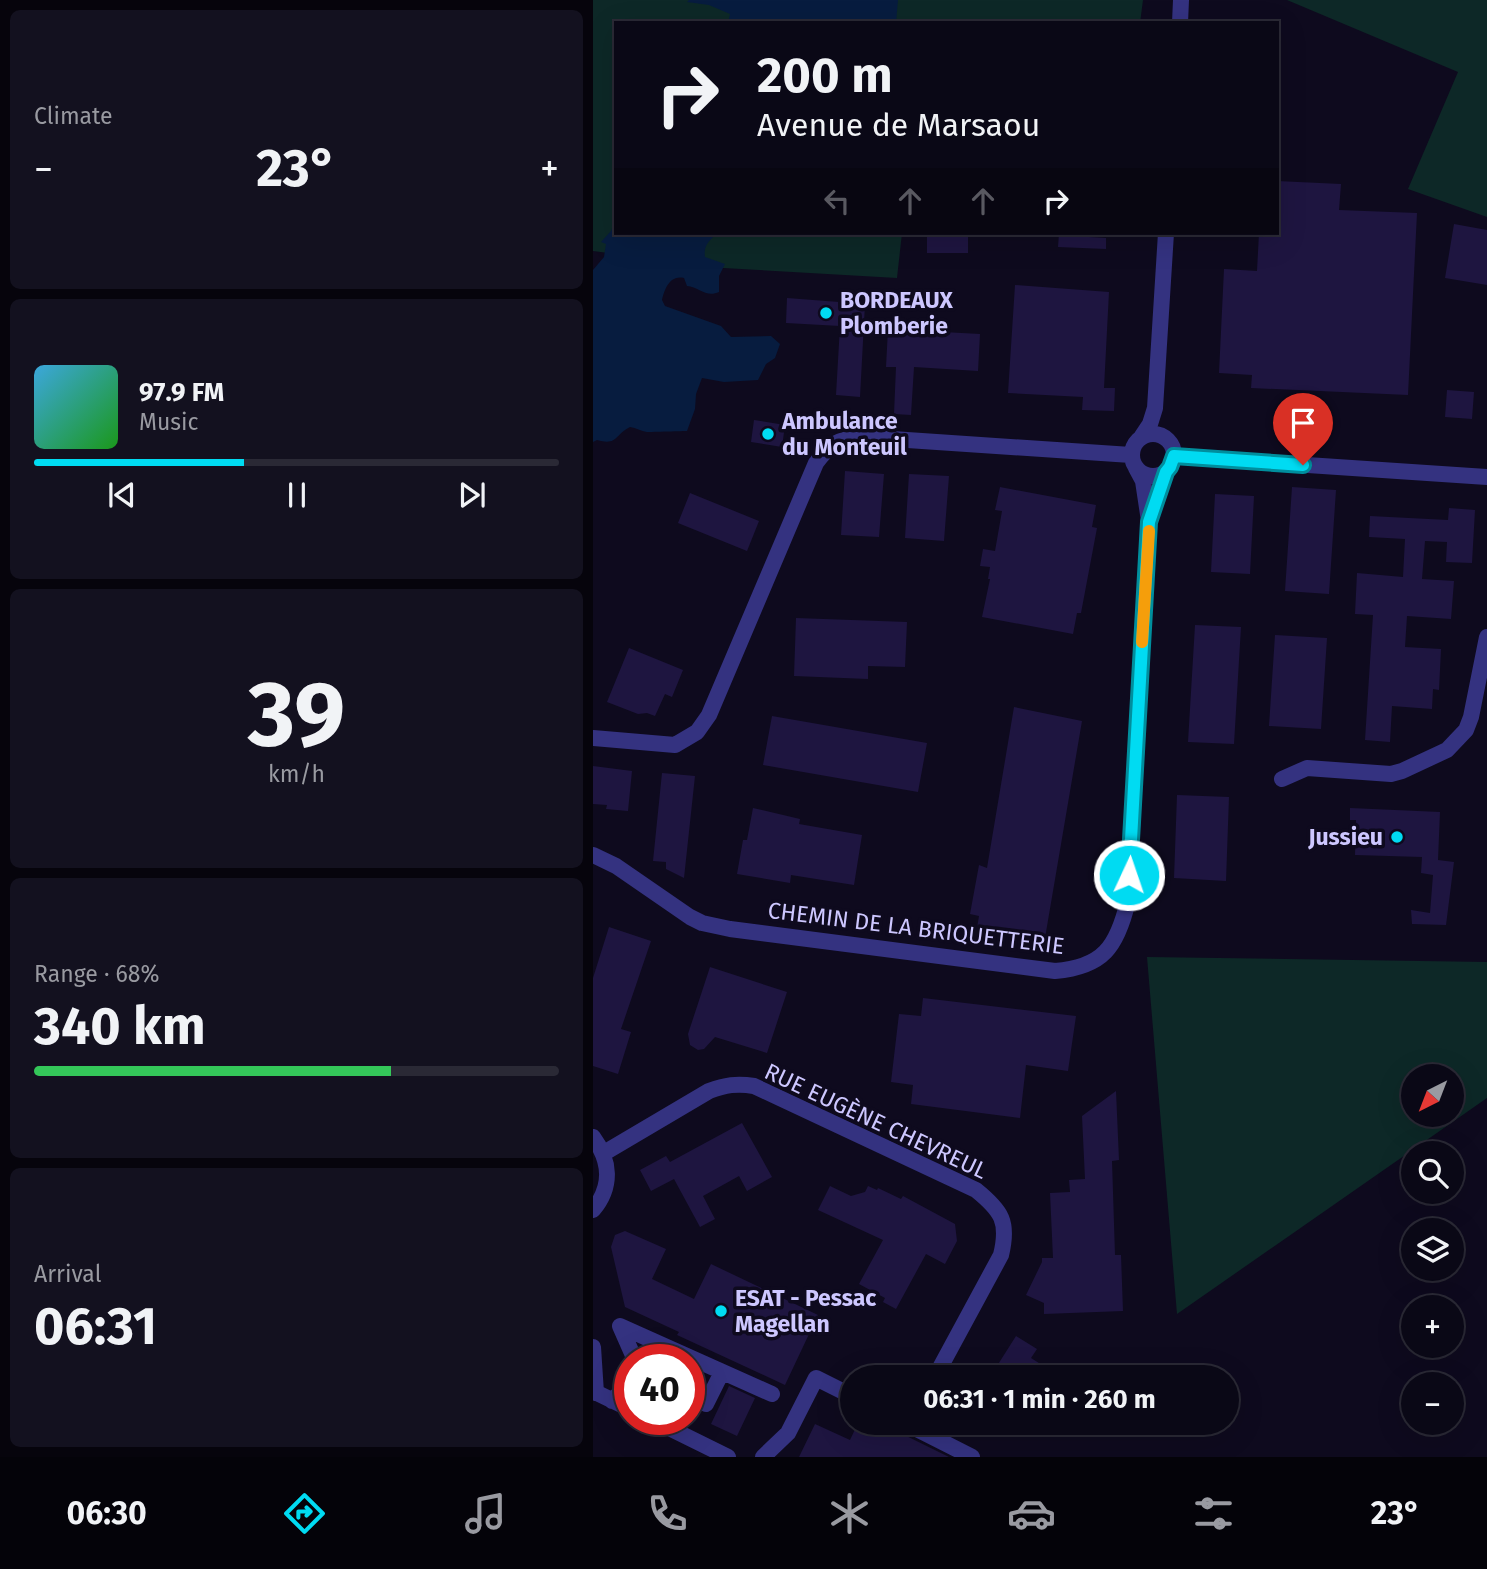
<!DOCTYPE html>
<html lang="en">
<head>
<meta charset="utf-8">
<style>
  :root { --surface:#0a0816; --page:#13111f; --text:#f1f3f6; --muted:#999aa1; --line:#2a2935; --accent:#00dbf2 }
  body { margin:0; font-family:"Fira Sans",sans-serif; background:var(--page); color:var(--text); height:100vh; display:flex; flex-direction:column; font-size:26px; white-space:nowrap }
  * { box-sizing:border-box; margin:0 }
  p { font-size:23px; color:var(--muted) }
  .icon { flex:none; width:38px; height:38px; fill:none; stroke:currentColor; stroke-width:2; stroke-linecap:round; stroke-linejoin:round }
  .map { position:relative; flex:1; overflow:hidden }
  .panel { display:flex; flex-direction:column; gap:10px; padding:10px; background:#06040c; width:593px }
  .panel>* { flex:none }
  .guide { position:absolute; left:21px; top:21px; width:665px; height:214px; border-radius:0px; box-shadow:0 7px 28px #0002,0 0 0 2px var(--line); background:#0a0816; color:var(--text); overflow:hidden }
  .needle { width:46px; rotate:222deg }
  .fabs { position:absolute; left:808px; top:1064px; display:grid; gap:14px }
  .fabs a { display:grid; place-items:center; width:63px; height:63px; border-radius:50%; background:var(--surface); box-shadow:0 7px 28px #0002,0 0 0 2px var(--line); font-size:35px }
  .speed { position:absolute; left:21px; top:1344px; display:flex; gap:14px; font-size:35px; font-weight:700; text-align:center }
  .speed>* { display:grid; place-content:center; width:91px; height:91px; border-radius:50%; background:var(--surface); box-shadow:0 7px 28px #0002,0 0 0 2px var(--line); line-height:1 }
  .speed .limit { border:10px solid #d22; background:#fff; color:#111 }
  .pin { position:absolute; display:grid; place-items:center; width:60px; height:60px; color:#fff; margin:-72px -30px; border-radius:50% 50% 50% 0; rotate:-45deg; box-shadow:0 0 7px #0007 }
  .pin .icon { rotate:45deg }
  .me { position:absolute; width:77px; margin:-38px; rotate:3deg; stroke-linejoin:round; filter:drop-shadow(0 0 5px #0008) }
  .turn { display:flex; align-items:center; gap:24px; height:147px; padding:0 28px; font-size:32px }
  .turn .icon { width:91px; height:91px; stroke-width:2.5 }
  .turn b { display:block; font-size:49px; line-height:60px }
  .lanes { display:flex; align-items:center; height:66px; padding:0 28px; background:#0003; justify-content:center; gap:35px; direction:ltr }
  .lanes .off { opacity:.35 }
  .big { font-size:52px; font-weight:700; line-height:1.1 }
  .panel .widget { flex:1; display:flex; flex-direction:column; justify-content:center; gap:10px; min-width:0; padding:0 24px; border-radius:10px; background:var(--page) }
  .panel .dial { align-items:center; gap:0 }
  .dial b { font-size:91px; line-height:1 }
  .song { display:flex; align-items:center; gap:21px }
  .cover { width:84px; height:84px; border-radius:10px; background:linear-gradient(135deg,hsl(200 70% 55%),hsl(120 70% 35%)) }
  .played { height:7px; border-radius:4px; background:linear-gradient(90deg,var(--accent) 40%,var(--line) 40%) }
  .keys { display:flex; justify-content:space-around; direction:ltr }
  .heat { display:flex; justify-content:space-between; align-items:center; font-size:38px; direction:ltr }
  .charge { height:10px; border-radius:5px; background:linear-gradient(90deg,#34c759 68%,var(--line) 0) }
  .trip { position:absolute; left:247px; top:1365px; width:399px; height:70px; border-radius:35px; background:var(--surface); box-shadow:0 7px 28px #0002,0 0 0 2px var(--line); font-weight:700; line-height:70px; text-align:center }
  .tabs { display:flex; height:112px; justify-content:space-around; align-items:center; background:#040309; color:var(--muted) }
  .tabs .icon { width:49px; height:49px }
  .tabs .current { color:var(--accent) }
  .tabs b { font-size:32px; color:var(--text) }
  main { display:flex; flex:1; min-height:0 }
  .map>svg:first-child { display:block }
</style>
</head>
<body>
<main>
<section class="panel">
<div class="widget"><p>Climate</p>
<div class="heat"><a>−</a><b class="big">23°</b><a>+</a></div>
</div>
<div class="widget">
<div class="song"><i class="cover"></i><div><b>97.9 FM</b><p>Music</p></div></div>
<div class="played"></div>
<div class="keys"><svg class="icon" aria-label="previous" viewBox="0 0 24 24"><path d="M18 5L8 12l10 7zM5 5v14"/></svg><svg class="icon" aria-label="pause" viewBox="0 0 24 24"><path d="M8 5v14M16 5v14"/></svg><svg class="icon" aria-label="next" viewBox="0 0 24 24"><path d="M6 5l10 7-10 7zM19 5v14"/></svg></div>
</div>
<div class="widget dial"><b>39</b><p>km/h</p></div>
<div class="widget"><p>Range · 68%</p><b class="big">340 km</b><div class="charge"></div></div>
<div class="widget"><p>Arrival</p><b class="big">06:31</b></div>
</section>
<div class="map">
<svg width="894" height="1457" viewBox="0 0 894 1457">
  <rect width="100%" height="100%" fill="#0e0a1e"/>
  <!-- green -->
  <path fill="#0d2827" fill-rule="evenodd" d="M0 0H550L547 23H23V233H309L304 278 130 268 0 251Z
    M694 0H894V217L815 189 865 72Z
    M554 957 894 962V1098L584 1314ZM821 1076H859V1115H821Z"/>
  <!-- water -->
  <path fill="#071c3f" d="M96 0H305L303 23H135L137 14 116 5 94 2Z
    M23 218V233H125C117 239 110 246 112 257L132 264 126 276V292C113 298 106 287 94 286L91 278C77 275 72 288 69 300L72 306 128 326 138 337 178 336 187 344 182 358 173 364 165 380 131 382 109 378 103 394 102 409 94 431C92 431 58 432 54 432 48 431 43 428 37 427 21 435 25 446 4 440L0 442V270L11 257 13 244 8 242 18 231Z"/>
  <!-- building -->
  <path fill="#1e1540" d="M684 181 748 184 746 210 824 213 815 395 658 388 659 375 626 373 631 269 664 271 666 233H684Z
    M861 224 894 230V285L852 278Z
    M334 233H375V253H334Z
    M466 233H496V237L513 238V249L465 247Z
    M422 285 516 292 511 388H522L521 411 489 410 490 397 415 393Z
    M194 298 272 304 267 397 243 395 247 326 193 323Z
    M295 329 387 334 385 371 321 367 318 415 301 414 303 367H293Z
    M854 390 881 392 879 419 852 417Z
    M161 420 192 425 189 447 158 442Z
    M252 471 291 474 286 537 248 535Z
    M316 474 356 476 351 541 312 538Z
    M407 487 503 505 499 527 504 528 488 613H484L480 634 389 617 397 579H395L397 567 387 566 390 549 402 551 409 511 402 510Z
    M699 487 743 490 736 594 692 591Z
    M97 493 166 521 154 551 85 523Z
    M622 494 661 496 657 574 618 572Z
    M856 508 882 510 879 563 853 562 854 542 832 541 829 579 861 581 858 619 814 616 812 647 848 649 846 690 840 689 839 709 799 706 797 742 772 740 780 615 762 614 764 573 810 577 812 539 776 537 777 516 855 520Z
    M203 618 314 622 312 667 275 666V679L201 676Z
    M602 625 648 627 641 744 595 742Z
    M682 635 734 638 728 729 676 726Z
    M36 648 90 670 79 697 72 694 62 716 54 713 45 714 14 702Z
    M421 707 489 721 452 938 384 928 386 916 377 914 386 865 394 868Z
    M179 716 334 743 325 792 170 765Z
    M0 766 39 771 35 811 13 809 14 805 0 804Z
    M69 773 102 776 91 878 73 869V862L60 861Z
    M584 795 636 797 633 881 581 878Z
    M160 808 207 819 206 824 269 835 261 885 198 875 197 883 144 874 150 840H154Z
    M757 808 847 812 845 860 861 862 853 925 819 924 818 910 837 913 840 875 828 873 829 857 762 855 763 820H757Z
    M16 927 58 941 28 1029 38 1032 25 1074 0 1066V978Z
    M117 967 194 992 174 1053 122 1037 111 1049 105 1050 97 1045 95 1034Z
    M330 998 483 1016 475 1071 433 1065 427 1118 318 1104 320 1085 298 1082 306 1014 328 1016Z
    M523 1091 526 1160 519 1161 522 1255H528L530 1311 451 1314V1303L433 1295 449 1262V1258H460L457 1193 477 1192 476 1180 492 1179 489 1116Z
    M149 1123 179 1177 154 1191 146 1176 110 1196 122 1219 107 1227 81 1179 58 1191 47 1170 73 1156 77 1162Z
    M237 1186 258 1196 272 1192 275 1186 284 1190 285 1188 308 1199 310 1196 362 1224 364 1241 352 1264 333 1254 303 1309 290 1302 292 1298 266 1284 290 1240 225 1210Z
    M32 1231 73 1249 59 1279 101 1299 118 1264 225 1315 192 1385 84 1335 86 1332 32 1307 18 1247 22 1235Z
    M423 1336 444 1349 438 1358 468 1377H397Z
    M136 1386 162 1398 144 1436 118 1424Z
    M265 1423H287L356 1457H206L222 1424 257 1440Z"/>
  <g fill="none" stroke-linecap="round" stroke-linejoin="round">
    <!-- minor -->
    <path stroke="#343280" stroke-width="16" d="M587 23 588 0
      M539 455a21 21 0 1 1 42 0a21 21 0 1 1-42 0Z
      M549 436 557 424 562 408 573 233
      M581 456 894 477
      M558 516 573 472
      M0 738 82 745 104 732 116 715 223 463C238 443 245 439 270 437L538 455
      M689 779 714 768 798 774 809 771 854 750 873 730 878 717 894 637
      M0 855 23 866 97 917 109 923 137 929 462 971C510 967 524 947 535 901L556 521 550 481 543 468
      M0 1137C17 1160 20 1186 0 1210
      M11 1153 116 1091C132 1085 144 1083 161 1086L383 1190C409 1211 416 1222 408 1255L342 1377
      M0 1347 3 1393
      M42 1360 27 1326 179 1394
      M0 1391 37 1409
      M96 1395 113 1404 129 1372
      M19 1401 37 1382
      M58 1419 135 1457
      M312 1423 379 1457
      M170 1457 195 1433 223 1378 259 1396"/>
  </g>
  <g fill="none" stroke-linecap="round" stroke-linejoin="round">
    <!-- route casing -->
    <g stroke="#008e9d" stroke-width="18">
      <path id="route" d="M536 875 556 522 573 472 577 467 581 456 710 465"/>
    </g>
    <!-- route -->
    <use href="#route" stroke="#00dbf2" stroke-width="12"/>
    <!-- slow -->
    <path stroke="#f59e0b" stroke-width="12" d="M549 642 556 531"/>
  </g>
  <!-- markers -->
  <g fill="#00dbf2" stroke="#0e0a1e" stroke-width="2.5">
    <circle cx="233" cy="313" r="7"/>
    <circle cx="175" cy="434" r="7"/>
    <circle cx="804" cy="837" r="7"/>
    <circle cx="128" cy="1311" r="7"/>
  </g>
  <g text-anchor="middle" stroke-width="7" stroke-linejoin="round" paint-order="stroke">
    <!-- poi labels -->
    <g font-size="23" font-weight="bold" fill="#cdc7ff" stroke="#0e0a1e" text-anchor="start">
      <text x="247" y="308">BORDEAUX<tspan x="247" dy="26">Plomberie</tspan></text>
      <text x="189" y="429">Ambulance<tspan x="189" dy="26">du Monteuil</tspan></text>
      <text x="790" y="845" text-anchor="end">Jussieu</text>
      <text x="142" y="1306">ESAT - Pessac<tspan x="142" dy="26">Magellan</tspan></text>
    </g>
    <!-- street labels -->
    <g font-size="23" fill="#cdc7ff" stroke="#0e0a1e">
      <text transform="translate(323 928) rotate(7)" y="8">CHEMIN DE LA BRIQUETTERIE</text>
      <text transform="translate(283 1121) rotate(25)" y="8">RUE EUGÈNE CHEVREUL</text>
    </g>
  </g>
</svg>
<div class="fabs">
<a><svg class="needle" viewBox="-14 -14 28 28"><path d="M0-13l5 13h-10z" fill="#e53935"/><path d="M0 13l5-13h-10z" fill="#999aa1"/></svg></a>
<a><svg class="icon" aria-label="search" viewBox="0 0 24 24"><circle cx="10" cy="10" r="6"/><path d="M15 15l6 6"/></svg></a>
<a><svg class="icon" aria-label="layers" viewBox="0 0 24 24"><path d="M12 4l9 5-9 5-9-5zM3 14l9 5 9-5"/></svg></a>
<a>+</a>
<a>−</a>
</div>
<div class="speed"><div class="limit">40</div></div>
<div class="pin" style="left:710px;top:465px;background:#d93025"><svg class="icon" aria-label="arrive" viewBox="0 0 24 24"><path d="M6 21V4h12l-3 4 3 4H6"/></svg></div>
<svg class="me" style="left:536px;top:875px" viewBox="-20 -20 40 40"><circle r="17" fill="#00dbf2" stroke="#fff" stroke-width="3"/><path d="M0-11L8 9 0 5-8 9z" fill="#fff"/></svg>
<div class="trip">06:31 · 1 min · 260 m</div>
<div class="guide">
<div class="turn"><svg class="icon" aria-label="right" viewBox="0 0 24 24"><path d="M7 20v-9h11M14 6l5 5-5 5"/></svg><div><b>200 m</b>Avenue de Marsaou</div></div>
<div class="lanes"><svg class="icon off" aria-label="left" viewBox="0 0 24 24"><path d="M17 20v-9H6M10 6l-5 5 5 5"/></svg><svg class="icon off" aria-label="ahead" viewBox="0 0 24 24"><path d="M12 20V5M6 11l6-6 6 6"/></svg><svg class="icon off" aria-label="ahead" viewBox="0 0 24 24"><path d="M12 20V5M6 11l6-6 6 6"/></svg><svg class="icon" aria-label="right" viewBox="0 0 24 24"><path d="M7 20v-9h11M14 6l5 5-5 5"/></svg></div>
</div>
</div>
</main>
<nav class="tabs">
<b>06:30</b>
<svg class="icon current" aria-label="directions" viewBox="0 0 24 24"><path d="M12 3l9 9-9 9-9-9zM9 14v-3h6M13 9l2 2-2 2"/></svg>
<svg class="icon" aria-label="music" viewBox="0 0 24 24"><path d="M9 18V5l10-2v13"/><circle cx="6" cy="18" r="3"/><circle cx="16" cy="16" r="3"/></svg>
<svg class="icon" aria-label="phone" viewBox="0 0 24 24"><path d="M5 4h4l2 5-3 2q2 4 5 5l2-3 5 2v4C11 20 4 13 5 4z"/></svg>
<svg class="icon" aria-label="climate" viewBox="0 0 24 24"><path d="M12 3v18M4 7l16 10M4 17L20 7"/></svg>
<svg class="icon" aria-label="car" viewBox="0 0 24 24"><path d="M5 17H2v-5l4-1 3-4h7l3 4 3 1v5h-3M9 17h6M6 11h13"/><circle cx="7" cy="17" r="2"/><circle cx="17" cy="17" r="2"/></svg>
<svg class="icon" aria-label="filters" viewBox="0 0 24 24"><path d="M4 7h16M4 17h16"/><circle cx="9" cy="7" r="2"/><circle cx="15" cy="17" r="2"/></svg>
<b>23°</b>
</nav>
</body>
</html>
